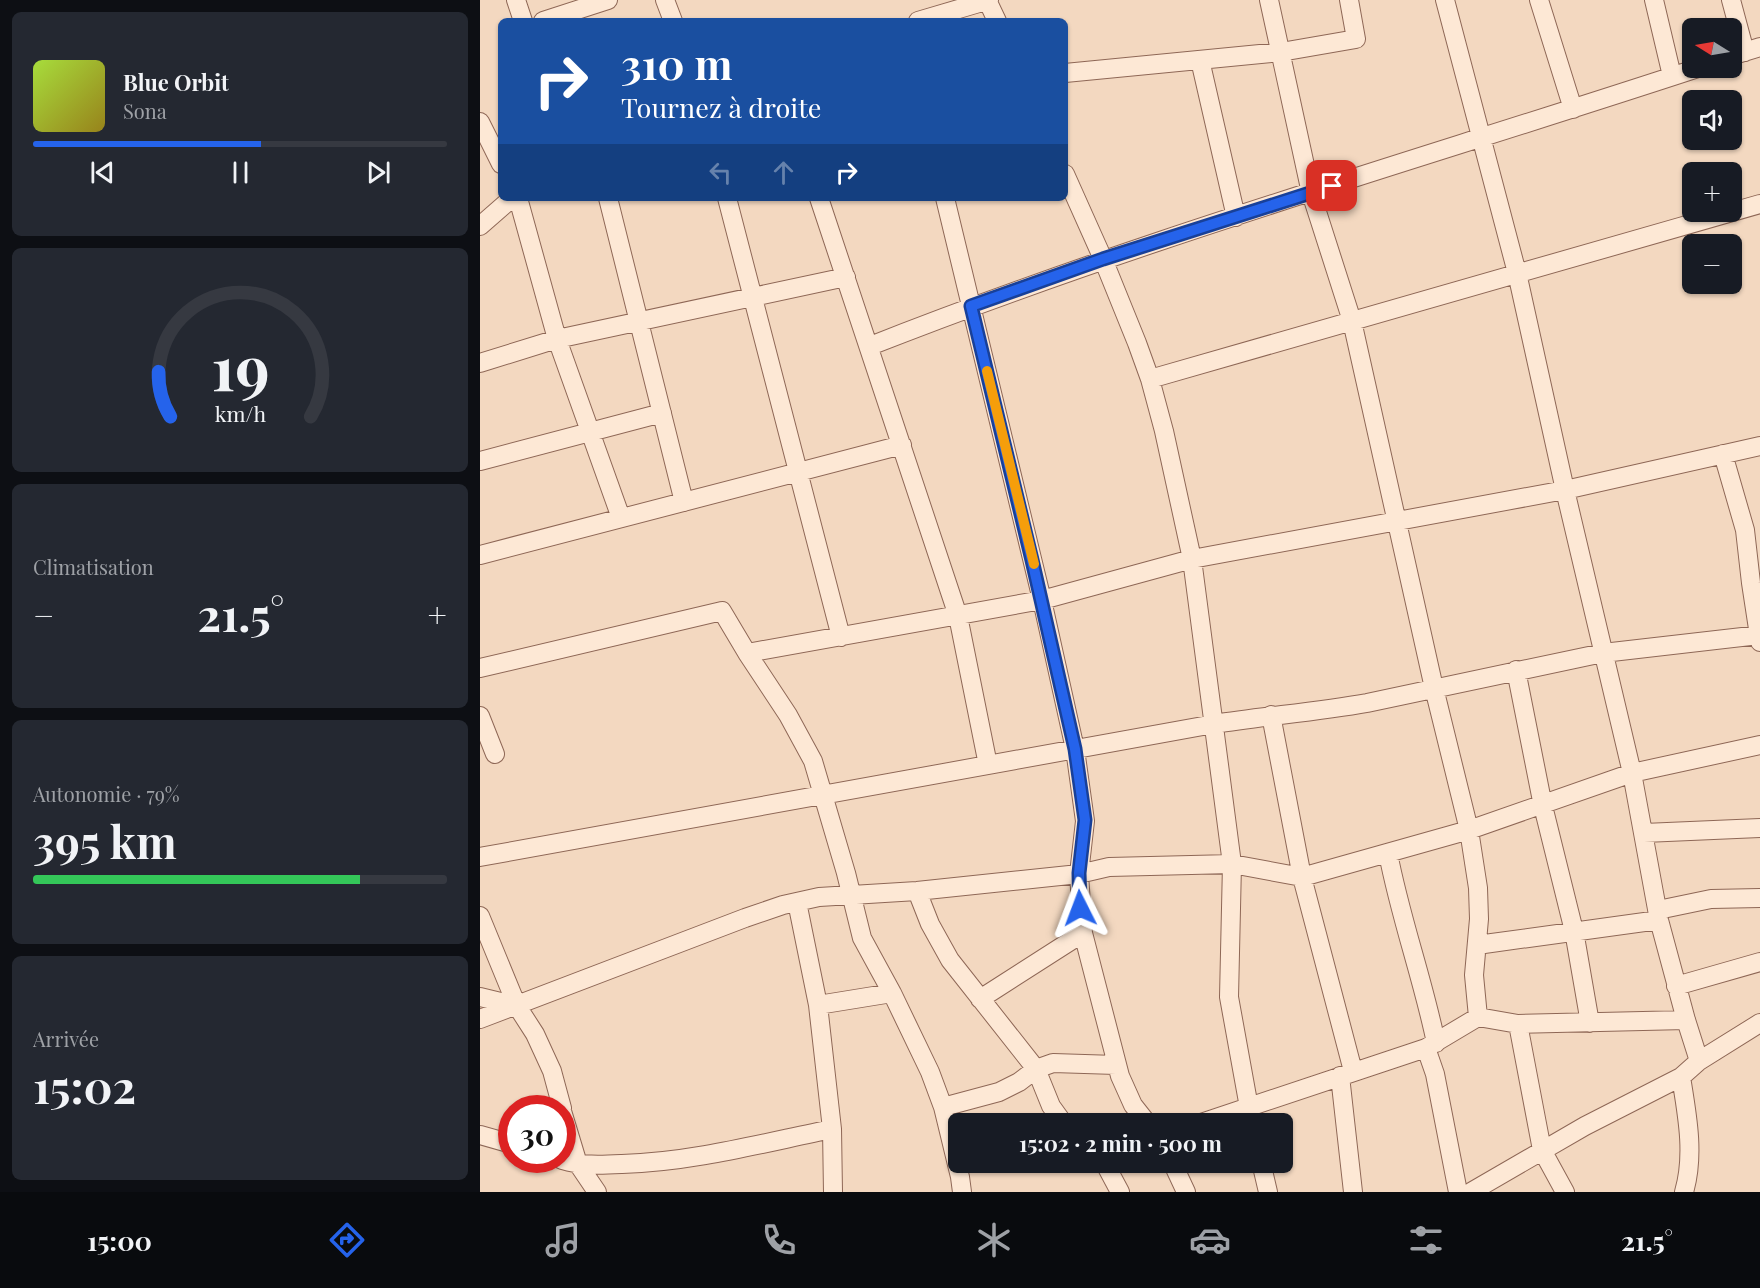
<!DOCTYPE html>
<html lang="fr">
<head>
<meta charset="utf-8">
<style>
  :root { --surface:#171b24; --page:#242831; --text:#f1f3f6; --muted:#9ea1a6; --line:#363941; --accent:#2563eb }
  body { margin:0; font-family:"Playfair Display",serif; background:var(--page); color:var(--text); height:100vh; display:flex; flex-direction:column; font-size:22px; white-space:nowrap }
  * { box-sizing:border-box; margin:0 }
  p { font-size:20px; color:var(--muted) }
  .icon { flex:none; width:33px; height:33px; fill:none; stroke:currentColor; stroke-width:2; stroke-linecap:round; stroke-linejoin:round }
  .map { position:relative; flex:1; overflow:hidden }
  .drawer { display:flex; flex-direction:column; gap:12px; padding:12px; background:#0d0f14; width:480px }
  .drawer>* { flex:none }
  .banner { position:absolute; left:18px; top:18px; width:570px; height:183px; border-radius:9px; box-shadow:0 2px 4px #0004; background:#1a4fa0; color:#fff; overflow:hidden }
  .needle { width:39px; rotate:281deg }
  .fabs { position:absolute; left:1202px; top:18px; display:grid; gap:12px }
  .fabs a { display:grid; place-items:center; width:60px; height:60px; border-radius:9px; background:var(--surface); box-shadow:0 2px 4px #0004; font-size:30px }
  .speed { position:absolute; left:18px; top:1095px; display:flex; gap:12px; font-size:30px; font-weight:700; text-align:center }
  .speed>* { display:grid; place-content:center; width:78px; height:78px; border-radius:50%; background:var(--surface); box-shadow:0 2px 4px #0004; line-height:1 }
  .speed .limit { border:9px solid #d22; background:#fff; color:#111 }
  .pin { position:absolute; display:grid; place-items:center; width:51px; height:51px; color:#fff; margin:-26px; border-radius:12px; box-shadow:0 3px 9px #0006 }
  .me { position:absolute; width:66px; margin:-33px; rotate:357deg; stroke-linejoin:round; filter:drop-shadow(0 0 4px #0008) }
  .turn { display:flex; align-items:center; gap:21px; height:126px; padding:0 24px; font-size:27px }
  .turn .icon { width:78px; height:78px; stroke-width:2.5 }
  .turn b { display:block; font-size:42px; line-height:51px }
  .lanes { display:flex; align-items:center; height:57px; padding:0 24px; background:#0003; justify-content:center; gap:30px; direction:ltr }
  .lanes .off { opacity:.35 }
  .big { font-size:45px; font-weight:700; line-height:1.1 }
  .drawer .card { flex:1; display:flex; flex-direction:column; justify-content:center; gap:9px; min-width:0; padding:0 21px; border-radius:9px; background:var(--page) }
  .drawer .dial { align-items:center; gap:0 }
  .dial svg { height:156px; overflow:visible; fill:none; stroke:var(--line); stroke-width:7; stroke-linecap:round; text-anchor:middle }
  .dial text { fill:var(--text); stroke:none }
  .song { display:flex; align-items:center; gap:18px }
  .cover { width:72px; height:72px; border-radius:9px; background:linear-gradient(135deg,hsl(80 70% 55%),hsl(50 70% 35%)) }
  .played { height:6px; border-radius:3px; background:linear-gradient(90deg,var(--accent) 55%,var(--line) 55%) }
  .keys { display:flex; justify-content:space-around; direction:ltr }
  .heat { display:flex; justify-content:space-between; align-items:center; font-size:33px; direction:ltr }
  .charge { height:9px; border-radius:4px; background:linear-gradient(90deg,#34c759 79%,var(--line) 0) }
  .trip { position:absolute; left:468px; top:1113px; width:345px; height:60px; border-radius:9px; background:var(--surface); box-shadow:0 2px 4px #0004; font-weight:700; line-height:60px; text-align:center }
  .dock { display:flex; height:96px; justify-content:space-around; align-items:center; background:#090b0e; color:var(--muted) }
  .dock .icon { width:42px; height:42px }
  .dock .on { color:var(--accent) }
  .dock b { font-size:27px; color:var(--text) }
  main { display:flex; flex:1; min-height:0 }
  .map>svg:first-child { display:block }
</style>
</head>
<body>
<main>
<section class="drawer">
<div class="card">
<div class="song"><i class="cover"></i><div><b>Blue Orbit</b><p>Sona</p></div></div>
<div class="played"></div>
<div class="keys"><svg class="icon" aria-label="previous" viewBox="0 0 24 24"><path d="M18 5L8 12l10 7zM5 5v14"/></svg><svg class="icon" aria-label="pause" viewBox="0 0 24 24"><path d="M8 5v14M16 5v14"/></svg><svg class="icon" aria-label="next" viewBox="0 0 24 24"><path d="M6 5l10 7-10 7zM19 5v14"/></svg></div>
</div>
<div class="card dial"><svg viewBox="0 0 100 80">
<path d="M14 69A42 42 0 1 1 86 69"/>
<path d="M14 69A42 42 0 0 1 8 46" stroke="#2563eb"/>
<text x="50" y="56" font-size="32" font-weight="700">19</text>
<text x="50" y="72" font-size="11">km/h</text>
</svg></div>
<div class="card"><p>Climatisation</p>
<div class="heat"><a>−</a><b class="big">21.5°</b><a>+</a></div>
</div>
<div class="card"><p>Autonomie · 79%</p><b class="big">395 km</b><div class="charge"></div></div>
<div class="card"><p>Arrivée</p><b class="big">15:02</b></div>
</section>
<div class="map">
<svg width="1280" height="1192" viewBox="0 0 1280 1192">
  <rect width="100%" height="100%" fill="#f3d8c0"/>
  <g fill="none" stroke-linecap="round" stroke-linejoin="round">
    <!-- minor casing -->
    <g stroke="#8e6756" stroke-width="20">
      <path id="minor" d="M36 0 43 21
        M185 0 193 21
        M507 0 517 21
        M789 0 831 193 872 321 954 688 989 830 998 888 999 919 994 975 998 1017
        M965 0 1037 273 1085 490 1152 773 1179 920 1206 1020 1219 1061
        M1059 0 1093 109
        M1174 0 1192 76
        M1251 0 1265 52
        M63 21 128 0
        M438 21 509 0
        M1251 56 1280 47
        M720 60 756 217
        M585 73 801 52 876 39 869 0
        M0 122 21 164
        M585 174 623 259 657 343 670 379 684 431 712 559 752 864 749 997 772 1124
        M38 198 77 339 141 518
        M128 198 204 502
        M247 198 361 637
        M339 198 478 616 508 765
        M465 198 562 600 595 749 605 821 599 874 603 933 640 1076 653 1105 668 1124
        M0 226 32 198
        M390 346C661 239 941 159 1218 68
        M0 363 77 339 366 277
        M670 379 1280 204
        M1243 454 1265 530 1271 583 1280 642
        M0 461 182 413
        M0 555 422 445
        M267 653 562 600 712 559 1085 490 1280 446
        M0 668 242 611 267 653 308 715 333 761 366 873 382 938 412 993 450 1072 463 1107 480 1177 482 1192
        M1036 670 1063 806 1094 931 1110 1023
        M791 715 822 877 873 1071
        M0 716 15 754
        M1164 833 1280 828
        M908 853C920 917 943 979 956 1043
        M0 857 734 724C785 716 836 712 887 703L1123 653 1280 635
        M437 891 450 924 470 960 556 1069 571 1106 584 1124
        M317 902 338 1005 352 1129 353 1192
        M1178 910 1231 899 1280 898
        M0 916 37 1006 55 1034 72 1071 82 1108
        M997 945 1179 920
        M1196 986 1280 962
        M0 997 37 1006
        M500 999 603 933
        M338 1005 412 993
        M0 1019 265 918 303 905 339 897 437 891 599 874 629 867 752 864 822 877 989 830 1152 773 1280 745
        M1038 1024 1062 1150 1085 1192
        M946 1048 955 1074 978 1192
        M860 1076 873 1192
        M1201 1077C1207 1114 1215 1155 1204 1192
        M463 1107 519 1092 539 1082 556 1069 573 1063 636 1065
        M82 1111 98 1164 117 1192
        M718 1124 946 1048 998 1017 1038 1024 1206 1020
        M0 1135 32 1144
        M82 1160C102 1166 121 1165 142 1164 213 1162 283 1143 352 1129
        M624 1162 640 1192
        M692 1162 706 1192
        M781 1162 788 1192
        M991 1192 1105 1126 1201 1077 1219 1061 1280 1023"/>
    </g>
    <!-- minor -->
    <use href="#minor" stroke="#fde8d5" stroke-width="18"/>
  </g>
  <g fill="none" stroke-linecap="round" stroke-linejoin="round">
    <!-- route casing -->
    <g stroke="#184099" stroke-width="15">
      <path id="route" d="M600 908 599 873 605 820 595 749 552 560 491 306 623 259 852 186"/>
    </g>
    <!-- route -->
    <use href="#route" stroke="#2563eb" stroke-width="10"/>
    <!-- slow -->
    <path stroke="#f59e0b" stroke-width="10" d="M507 371 554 564"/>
  </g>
</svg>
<div class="fabs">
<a><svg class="needle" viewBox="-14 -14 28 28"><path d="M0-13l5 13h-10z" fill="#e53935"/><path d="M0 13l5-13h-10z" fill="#9ea1a6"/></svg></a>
<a><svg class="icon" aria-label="sound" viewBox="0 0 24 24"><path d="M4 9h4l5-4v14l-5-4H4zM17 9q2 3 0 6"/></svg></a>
<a>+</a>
<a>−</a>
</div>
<div class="speed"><div class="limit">30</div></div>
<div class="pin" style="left:852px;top:186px;background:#d93025"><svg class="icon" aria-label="arrive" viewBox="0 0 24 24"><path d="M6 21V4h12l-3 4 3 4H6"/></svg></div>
<svg class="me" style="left:600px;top:908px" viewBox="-20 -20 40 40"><path d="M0-17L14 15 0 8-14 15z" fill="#2563eb" stroke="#fff" stroke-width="4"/></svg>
<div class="trip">15:02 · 2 min · 500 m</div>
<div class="banner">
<div class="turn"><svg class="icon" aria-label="right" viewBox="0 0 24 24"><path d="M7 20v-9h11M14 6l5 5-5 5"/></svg><div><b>310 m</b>Tournez à droite</div></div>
<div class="lanes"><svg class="icon off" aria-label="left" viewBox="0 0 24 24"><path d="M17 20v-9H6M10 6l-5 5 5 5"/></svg><svg class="icon off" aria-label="ahead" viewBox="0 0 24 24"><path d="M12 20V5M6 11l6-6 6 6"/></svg><svg class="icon" aria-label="right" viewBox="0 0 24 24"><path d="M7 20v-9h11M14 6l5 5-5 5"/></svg></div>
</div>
</div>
</main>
<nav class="dock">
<b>15:00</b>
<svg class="icon on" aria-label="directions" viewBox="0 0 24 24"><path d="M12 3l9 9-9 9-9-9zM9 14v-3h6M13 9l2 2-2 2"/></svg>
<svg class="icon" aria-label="music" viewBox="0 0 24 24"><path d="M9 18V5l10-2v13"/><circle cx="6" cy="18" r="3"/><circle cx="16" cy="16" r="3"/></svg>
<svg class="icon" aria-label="phone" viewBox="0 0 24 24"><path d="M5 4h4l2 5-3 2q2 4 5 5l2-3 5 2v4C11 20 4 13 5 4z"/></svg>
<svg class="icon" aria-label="climate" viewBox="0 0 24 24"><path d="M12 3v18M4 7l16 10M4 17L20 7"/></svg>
<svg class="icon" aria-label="car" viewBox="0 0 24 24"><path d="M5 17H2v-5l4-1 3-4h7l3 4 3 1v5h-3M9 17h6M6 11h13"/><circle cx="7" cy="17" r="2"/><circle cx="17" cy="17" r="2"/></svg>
<svg class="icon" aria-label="filters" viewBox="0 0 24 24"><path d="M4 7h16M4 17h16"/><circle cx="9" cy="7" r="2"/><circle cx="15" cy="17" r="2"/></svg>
<b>21.5°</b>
</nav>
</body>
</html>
